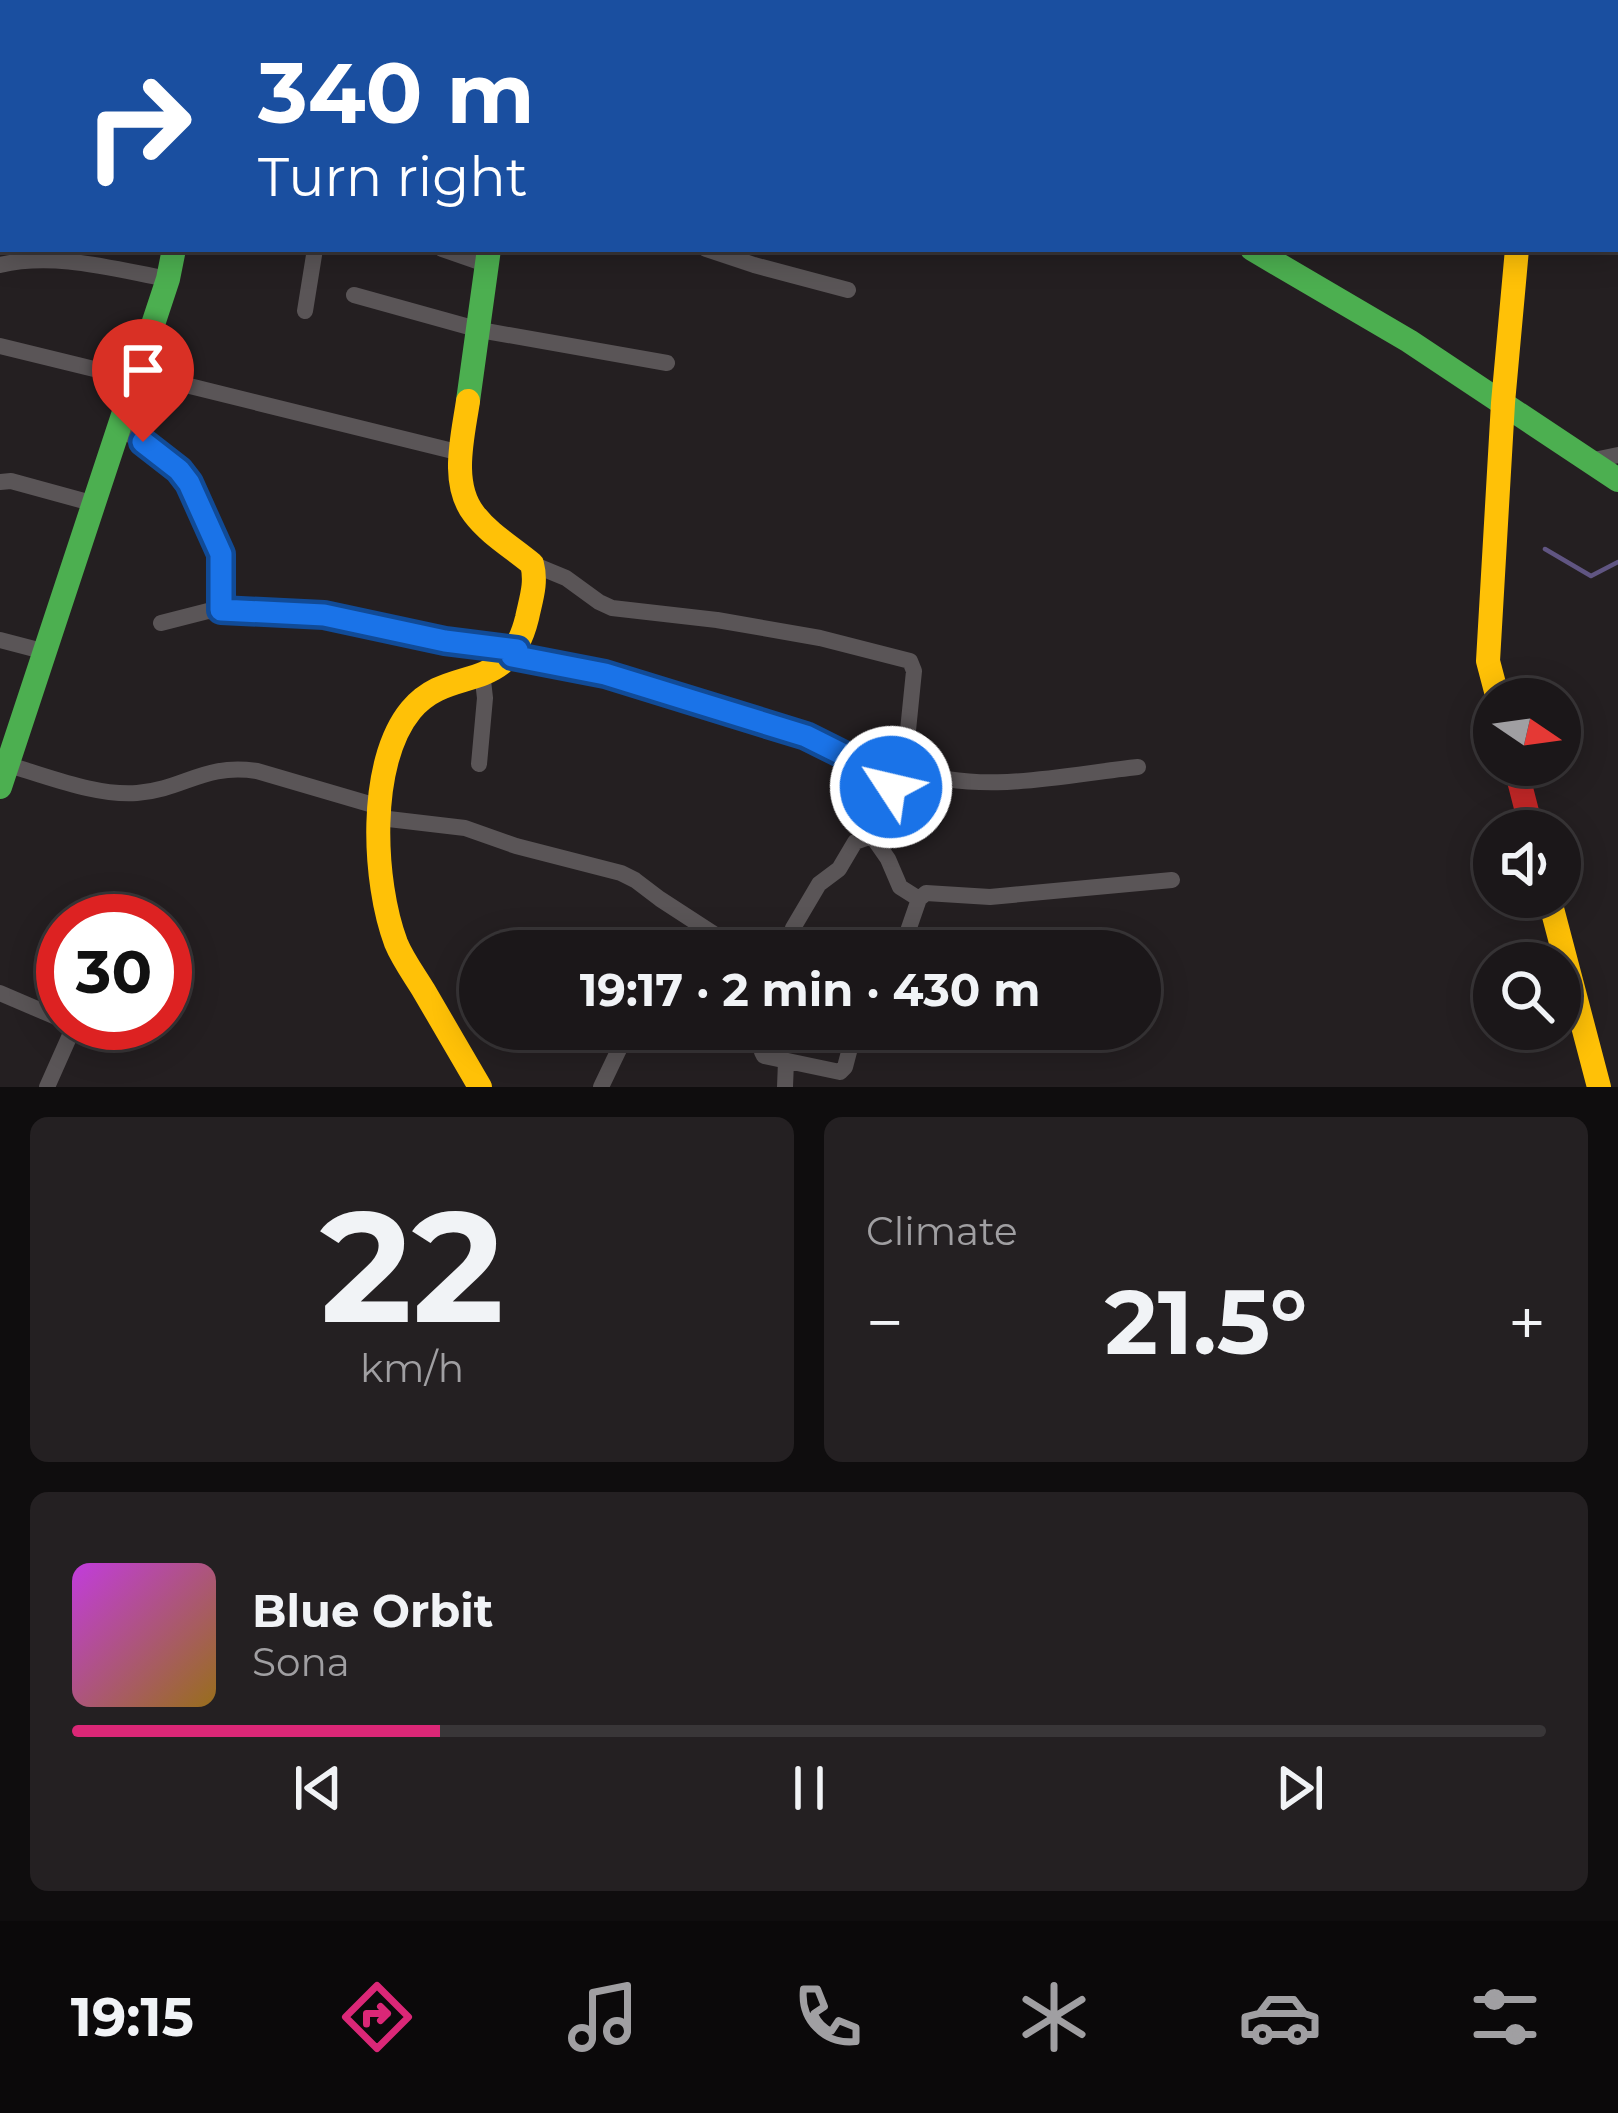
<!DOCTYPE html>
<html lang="en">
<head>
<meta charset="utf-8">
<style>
  :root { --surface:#1b1719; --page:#242022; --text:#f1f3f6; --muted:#a09fa2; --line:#393638; --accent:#db2777 }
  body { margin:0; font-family:Montserrat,sans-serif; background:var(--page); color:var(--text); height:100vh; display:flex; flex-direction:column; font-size:45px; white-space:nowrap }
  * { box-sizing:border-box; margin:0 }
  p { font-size:39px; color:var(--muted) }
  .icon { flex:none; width:66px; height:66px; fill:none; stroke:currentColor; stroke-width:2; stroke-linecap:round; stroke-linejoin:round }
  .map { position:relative; height:1087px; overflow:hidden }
  .side { display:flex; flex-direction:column; gap:30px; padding:30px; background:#0f0d0e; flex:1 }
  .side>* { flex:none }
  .hud { position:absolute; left:0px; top:0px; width:1620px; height:252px; box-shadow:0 6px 30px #0003,0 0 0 3px var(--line); background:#1a4fa0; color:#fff; overflow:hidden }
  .needle { width:78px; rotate:103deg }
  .fabs { position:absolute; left:1473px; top:678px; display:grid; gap:24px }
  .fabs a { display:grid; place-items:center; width:108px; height:108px; border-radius:50%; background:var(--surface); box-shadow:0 6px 30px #0003,0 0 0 3px var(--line); font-size:60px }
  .speed { position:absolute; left:36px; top:894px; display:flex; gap:24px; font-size:60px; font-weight:700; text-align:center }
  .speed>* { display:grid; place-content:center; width:156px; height:156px; border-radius:50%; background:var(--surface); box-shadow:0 6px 30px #0003,0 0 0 3px var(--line); line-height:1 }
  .speed .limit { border:18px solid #d22; background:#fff; color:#111 }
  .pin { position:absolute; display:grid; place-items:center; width:102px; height:102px; color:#fff; margin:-123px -51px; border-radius:50% 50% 50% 0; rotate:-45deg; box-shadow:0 0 12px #0007 }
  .pin .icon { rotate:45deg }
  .me { position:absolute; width:132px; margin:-66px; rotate:305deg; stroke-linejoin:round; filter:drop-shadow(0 0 9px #0008) }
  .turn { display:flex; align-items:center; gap:42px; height:252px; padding:0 60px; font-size:54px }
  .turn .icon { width:156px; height:156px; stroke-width:2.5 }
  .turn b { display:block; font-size:84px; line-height:102px }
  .big { font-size:90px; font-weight:700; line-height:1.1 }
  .side .tile { flex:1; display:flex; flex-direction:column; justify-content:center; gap:18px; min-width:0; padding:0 42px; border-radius:18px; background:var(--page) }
  .side .dial { align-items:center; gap:0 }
  .dial b { font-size:156px; line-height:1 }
  .song { display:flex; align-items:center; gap:36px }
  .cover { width:144px; height:144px; border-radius:18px; background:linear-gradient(135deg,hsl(290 70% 55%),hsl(40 70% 35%)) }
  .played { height:12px; border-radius:6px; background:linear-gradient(90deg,var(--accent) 25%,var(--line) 25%) }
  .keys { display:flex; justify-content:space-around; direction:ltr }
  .heat { display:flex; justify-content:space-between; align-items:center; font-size:66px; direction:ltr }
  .side .tiles { flex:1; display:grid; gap:30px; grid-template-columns:1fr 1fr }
  .tile:last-child { grid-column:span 2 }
  .trip { position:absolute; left:459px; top:930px; width:702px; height:120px; border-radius:60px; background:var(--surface); box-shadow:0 6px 30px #0003,0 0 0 3px var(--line); font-weight:700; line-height:120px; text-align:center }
  .tab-bar { display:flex; height:192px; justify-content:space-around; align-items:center; background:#0b090a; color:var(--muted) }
  .tab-bar .icon { width:84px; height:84px }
  .tab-bar .selected { color:var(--accent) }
  .tab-bar b { font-size:54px; color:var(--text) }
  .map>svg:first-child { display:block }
</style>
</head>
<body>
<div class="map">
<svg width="1618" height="1087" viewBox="0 0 1618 1087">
  <rect width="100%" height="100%" fill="#241f21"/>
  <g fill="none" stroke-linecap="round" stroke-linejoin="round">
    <!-- stream -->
    <path stroke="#605582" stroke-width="4.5" d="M1545 549 1591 576 1618 562"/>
    <!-- street -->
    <path stroke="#5a5557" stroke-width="16" d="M51 0 58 3
      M124 3 125 0
      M333 3 334 0
      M489 3V0
      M707 3 708 0
      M898 3 899 0
      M1513 3 1514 0
      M442 249 488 265
      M706 249 754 265 848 290
      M0 265C55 252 113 269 168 279
      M354 295 480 330 667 363
      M305 311 315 249
      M0 346 135 379
      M137 373 461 453
      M120 427 179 470 189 483 221 553V610
      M1589 461 1618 455
      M0 482 11 481 95 504
      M532 564 566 578 599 602 612 608 717 620 820 638 910 661 914 671 904 770
      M161 623 208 611 324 615 445 641 517 650
      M0 640 46 652
      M512 656 605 674 805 736 886 776 890 779 891 787 872 836 888 859 900 887 919 899
      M479 764 485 698 482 672
      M8 765C48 776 95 796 137 793 185 789 204 763 257 771L380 807
      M898 776 908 769C981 796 1062 775 1138 767
      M380 818 465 828 516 846 621 873 635 880 660 899 740 951
      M787 951 793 928 819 884 839 869 855 842 872 836
      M901 951 919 899 926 893 990 897 1172 880
      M0 993 63 1020
      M766 1029 762 1052 764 1056 840 1072 845 1067 855 1029
      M47 1087 71 1033 73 1027 70 1023
      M601 1087 623 1041 632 1034 682 1041 717 1032 738 1041 763 1045
      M785 1087 786 1061"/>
    <!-- fast -->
    <path stroke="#4caf50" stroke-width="24" d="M221 0V3
      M816 0 822 3
      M1252 249 1409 341 1618 480
      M468 401 489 249
      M0 787 168 279 174 249"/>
    <!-- slow -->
    <path stroke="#ffc107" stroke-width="24" d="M1540 0V3
      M468 401C463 436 450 483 474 514 489 534 513 548 532 564 537 583 531 599 527 618 508 697 450 663 411 710 367 763 373 882 396 943 403 960 415 976 424 991 443 1023 461 1055 480 1087
      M1498 699 1488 661 1503 403 1517 249
      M1549 897 1599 1087"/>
    <!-- jam -->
    <path stroke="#c62828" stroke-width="24" d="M1515 765 1532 831"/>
  </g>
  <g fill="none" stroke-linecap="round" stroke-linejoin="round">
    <!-- route casing -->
    <g stroke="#114b97" stroke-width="30">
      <path id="route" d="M143 442 179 470 189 483 221 554V610L324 615 445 641 517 650 512 656 605 674 806 736 886 776 890 779 891 787"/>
    </g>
    <!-- route -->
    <use href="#route" stroke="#1a73e8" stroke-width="21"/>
  </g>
</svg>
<div class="fabs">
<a><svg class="needle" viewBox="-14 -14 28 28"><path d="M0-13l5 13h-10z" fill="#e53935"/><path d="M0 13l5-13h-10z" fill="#a09fa2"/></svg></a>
<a><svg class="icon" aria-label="sound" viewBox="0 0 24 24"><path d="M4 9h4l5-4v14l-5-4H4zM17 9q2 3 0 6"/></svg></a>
<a><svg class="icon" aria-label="search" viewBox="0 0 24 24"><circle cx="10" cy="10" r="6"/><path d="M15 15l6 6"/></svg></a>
</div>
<div class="speed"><div class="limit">30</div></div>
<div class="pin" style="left:143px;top:442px;background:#d93025"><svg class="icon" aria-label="arrive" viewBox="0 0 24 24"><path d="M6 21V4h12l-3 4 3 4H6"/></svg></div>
<svg class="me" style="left:891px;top:787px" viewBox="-20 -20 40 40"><circle r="17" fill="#1a73e8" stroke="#fff" stroke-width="3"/><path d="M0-11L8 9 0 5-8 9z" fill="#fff"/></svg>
<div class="trip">19:17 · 2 min · 430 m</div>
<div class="hud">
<div class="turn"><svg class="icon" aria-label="right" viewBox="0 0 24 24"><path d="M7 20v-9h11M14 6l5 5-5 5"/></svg><div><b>340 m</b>Turn right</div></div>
</div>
</div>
<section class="side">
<div class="tiles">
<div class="tile dial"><b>22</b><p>km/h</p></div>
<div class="tile"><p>Climate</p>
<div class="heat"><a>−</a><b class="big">21.5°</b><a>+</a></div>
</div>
<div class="tile">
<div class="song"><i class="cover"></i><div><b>Blue Orbit</b><p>Sona</p></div></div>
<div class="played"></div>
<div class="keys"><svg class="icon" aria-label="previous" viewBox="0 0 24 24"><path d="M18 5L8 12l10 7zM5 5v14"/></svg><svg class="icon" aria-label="pause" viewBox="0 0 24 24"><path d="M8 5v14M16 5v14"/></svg><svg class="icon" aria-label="next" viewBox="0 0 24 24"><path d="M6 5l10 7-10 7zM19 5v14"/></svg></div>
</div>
</div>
</section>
<nav class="tab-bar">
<b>19:15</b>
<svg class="icon selected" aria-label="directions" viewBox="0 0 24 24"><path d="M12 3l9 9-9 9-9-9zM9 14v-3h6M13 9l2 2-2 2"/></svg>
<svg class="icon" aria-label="music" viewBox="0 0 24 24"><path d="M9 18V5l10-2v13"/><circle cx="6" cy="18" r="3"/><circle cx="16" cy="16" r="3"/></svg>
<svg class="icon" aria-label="phone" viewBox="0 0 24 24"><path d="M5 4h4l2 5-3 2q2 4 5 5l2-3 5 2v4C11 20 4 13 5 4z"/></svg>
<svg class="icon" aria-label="climate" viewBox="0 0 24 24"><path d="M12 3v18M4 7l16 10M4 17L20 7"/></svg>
<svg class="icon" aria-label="car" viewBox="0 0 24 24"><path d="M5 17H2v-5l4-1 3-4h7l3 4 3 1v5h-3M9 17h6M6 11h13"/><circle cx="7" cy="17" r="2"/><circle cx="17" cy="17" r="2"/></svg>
<svg class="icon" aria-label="filters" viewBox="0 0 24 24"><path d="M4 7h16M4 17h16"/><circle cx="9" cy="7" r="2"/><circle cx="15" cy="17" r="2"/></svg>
</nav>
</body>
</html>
